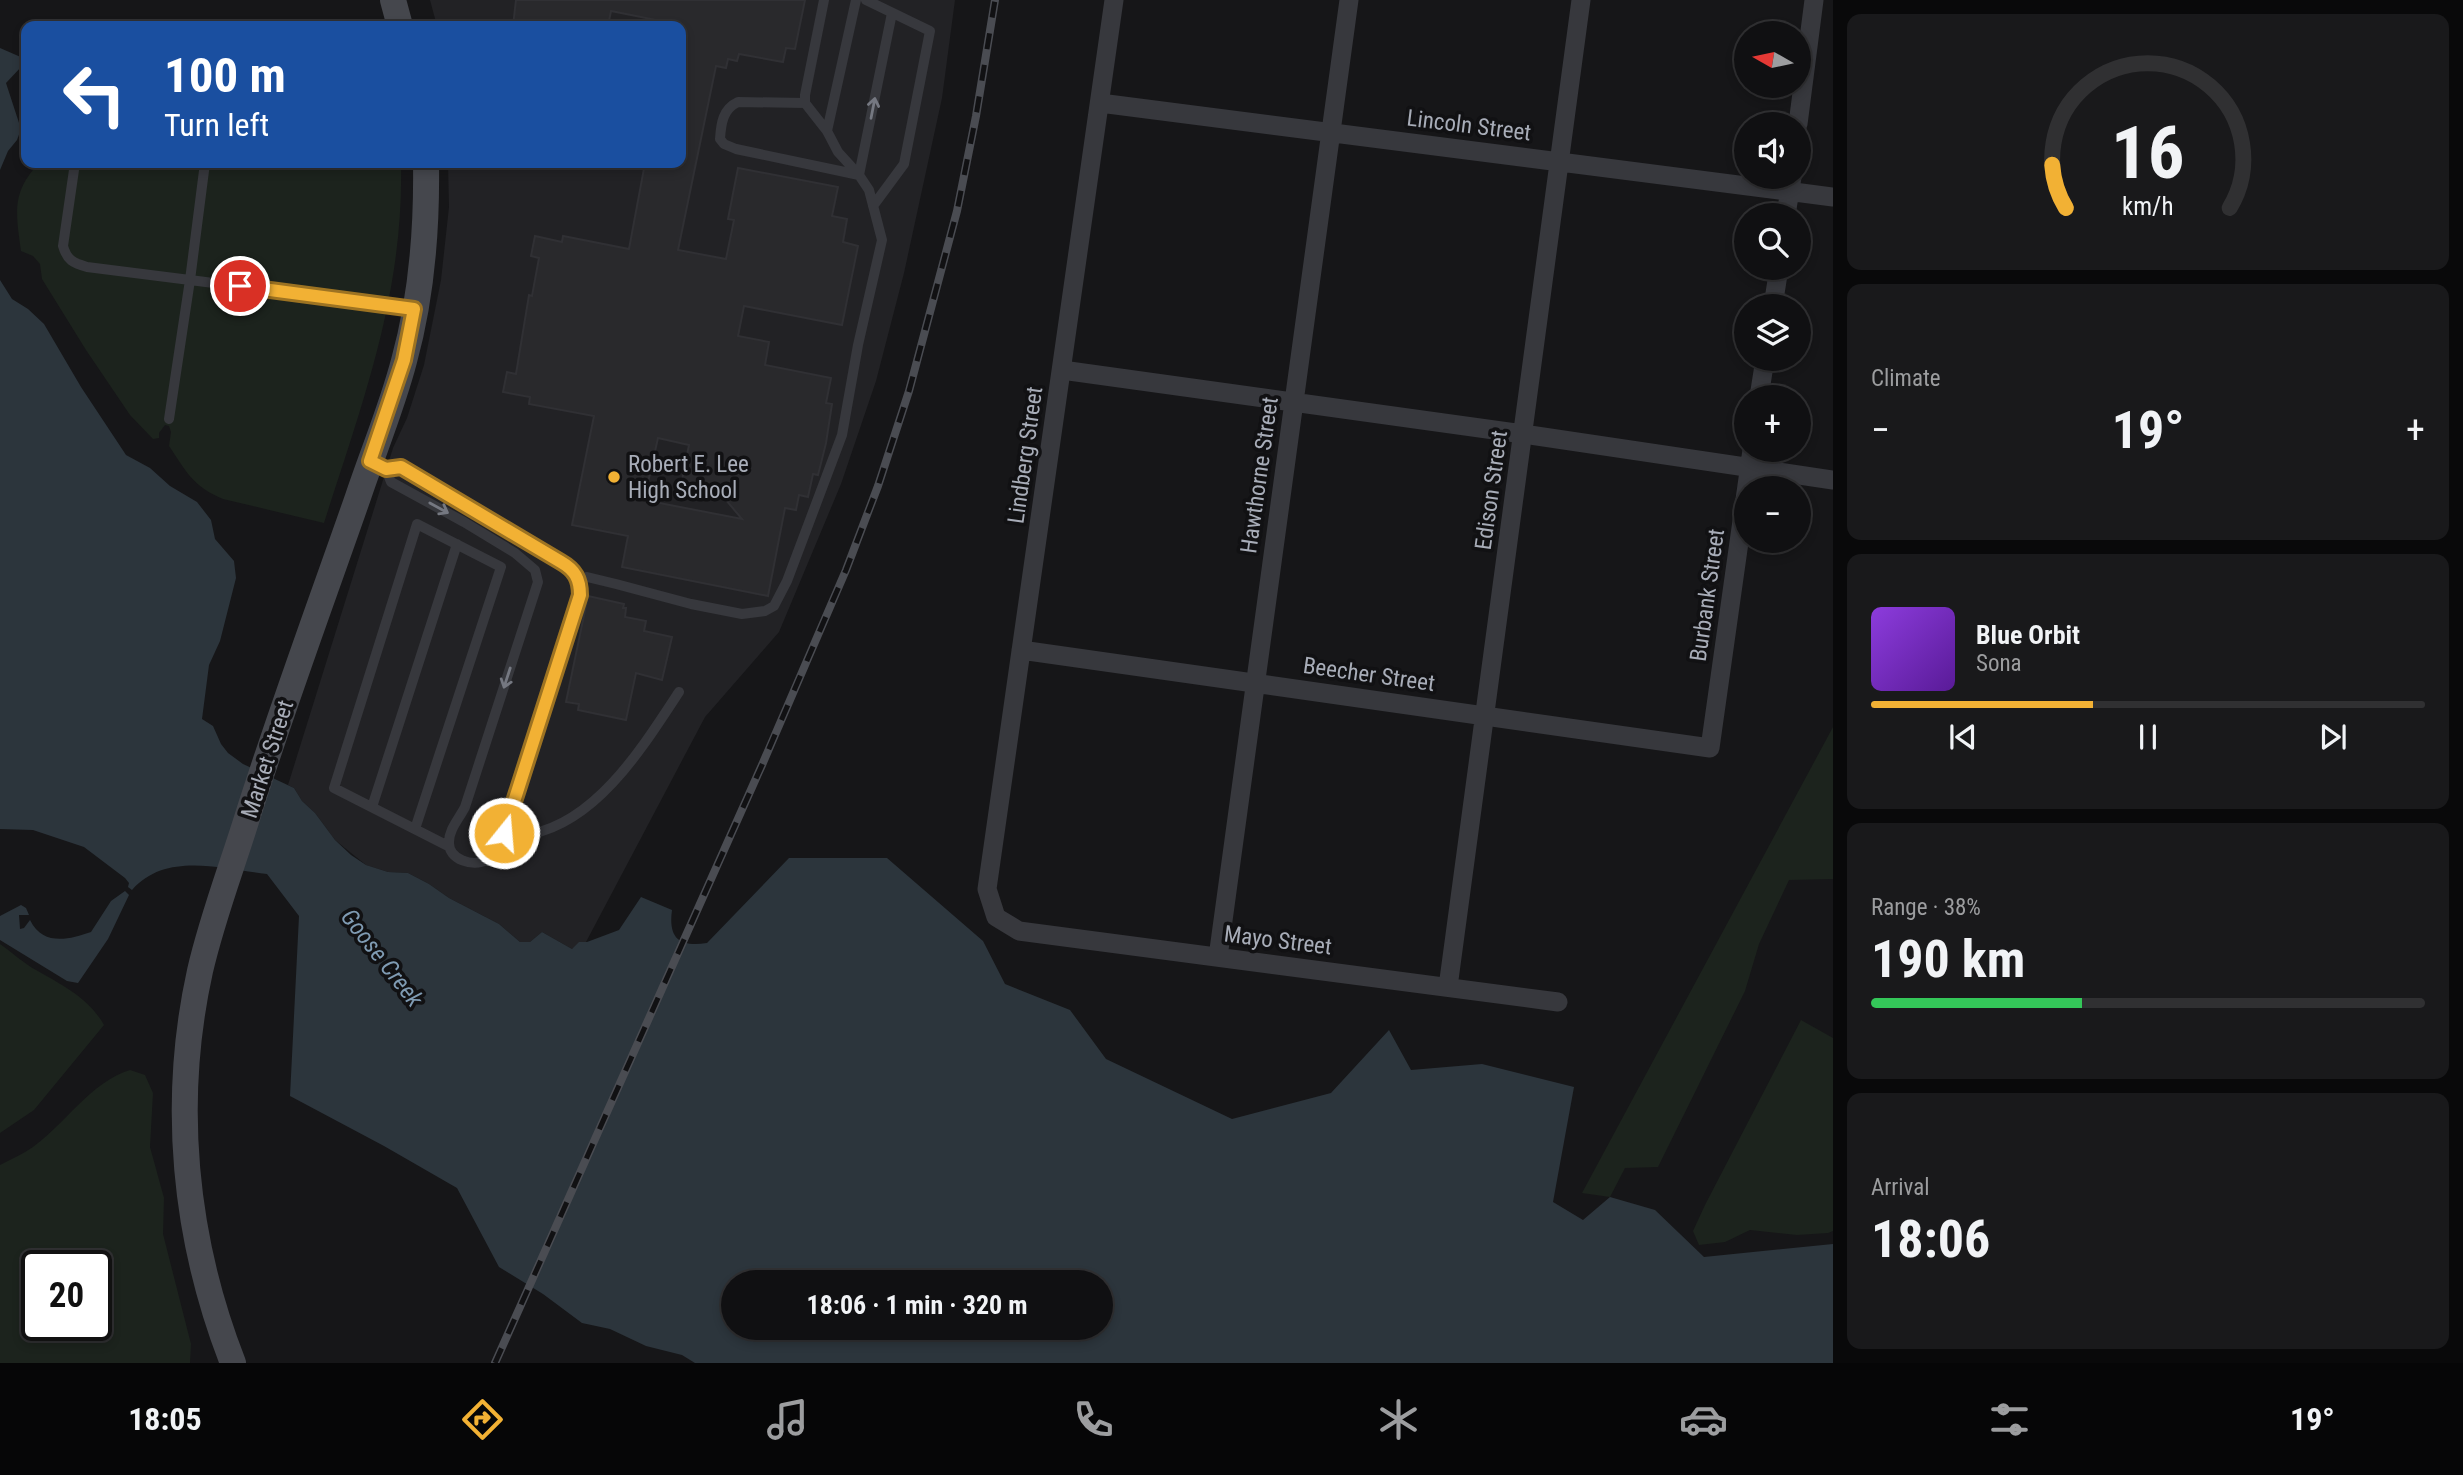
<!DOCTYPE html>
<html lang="en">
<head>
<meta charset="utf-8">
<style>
  :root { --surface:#101012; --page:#19191b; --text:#f1f3f6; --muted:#9c9d9f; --line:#303032; --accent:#f2b134 }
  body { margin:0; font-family:"Roboto Condensed",sans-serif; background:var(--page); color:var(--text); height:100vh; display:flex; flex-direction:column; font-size:26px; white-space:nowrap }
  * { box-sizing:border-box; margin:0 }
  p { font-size:23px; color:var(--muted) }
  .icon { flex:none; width:38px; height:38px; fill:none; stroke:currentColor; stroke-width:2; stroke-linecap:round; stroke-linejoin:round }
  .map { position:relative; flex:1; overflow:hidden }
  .side { display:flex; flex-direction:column; gap:14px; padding:14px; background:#09090a; width:630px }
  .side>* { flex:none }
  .banner { position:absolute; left:21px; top:21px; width:665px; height:147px; border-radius:14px; box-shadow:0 4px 10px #0003,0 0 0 2px var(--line); background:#1a4fa0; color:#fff; overflow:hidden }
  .needle { width:46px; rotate:279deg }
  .tools { position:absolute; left:1734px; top:21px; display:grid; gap:14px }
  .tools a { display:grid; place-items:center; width:77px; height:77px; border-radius:50%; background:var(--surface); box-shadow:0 4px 10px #0003,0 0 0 2px var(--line); font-size:35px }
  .speed { position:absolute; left:21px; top:1250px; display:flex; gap:14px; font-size:35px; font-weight:700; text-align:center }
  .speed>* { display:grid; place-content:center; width:91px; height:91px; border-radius:50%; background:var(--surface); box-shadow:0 4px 10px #0003,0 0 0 2px var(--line); line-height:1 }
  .speed .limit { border:4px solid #111; border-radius:10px; background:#fff; color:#111 }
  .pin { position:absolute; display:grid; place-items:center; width:60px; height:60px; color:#fff; margin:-30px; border:4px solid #fff; border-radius:50%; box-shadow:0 2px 7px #0007 }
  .me { position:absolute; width:77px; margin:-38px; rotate:17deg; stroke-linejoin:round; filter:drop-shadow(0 0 5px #0008) }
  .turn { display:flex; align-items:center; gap:24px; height:147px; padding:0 28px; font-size:32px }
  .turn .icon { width:91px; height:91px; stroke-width:2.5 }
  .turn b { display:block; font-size:49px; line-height:60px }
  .big { font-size:52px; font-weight:700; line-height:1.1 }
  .side .card { flex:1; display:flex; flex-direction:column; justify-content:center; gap:10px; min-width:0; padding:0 24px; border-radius:14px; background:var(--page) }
  .side .dial { align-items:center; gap:0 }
  .dial svg { height:182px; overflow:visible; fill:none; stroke:var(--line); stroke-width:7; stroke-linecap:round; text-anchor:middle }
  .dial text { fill:var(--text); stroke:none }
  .song { display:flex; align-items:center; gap:21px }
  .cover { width:84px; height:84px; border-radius:10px; background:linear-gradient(135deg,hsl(270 70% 55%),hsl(270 70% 35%)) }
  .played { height:7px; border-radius:4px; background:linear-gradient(90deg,var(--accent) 40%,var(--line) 40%) }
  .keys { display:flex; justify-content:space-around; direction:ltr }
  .heat { display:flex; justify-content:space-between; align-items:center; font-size:38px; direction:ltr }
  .charge { height:10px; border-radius:5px; background:linear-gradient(90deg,#34c759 38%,var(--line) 0) }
  .trip { position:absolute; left:721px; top:1270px; width:392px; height:70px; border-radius:35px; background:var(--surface); box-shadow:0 4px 10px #0003,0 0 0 2px var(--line); font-weight:700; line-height:70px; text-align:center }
  .tabs { display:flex; height:112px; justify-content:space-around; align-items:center; background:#060607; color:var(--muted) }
  .tabs .icon { width:49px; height:49px }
  .tabs .on { color:var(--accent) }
  .tabs b { font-size:32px; color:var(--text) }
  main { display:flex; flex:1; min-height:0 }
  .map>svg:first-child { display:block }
</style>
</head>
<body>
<main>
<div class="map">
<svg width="1833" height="1363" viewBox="0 0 1833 1363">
  <rect width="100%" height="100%" fill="#161618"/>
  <!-- built -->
  <path fill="#222225" d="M430 0H955L942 98 904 273 876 381 841 484 779 632 705 717 586 942 572 949 542 932 530 942H520L499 924 449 898 429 884 408 873 388 872 366 865 335 840 315 813 302 801 294 788 288 785 393 448 407 418 424 365 441 280 449 207 448 163H681V26H437Z"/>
  <!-- green -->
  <path fill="#1c231d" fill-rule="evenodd" d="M39 163H401C404 293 363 401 324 523L223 499C192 486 186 471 169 446L171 432 169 426 165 425 159 433V438L153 439 130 415 86 350 42 279 40 264 33 256 21 251C16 213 11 193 39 163Z
    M1833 727V879L1789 880 1759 944 1745 991 1658 1167 1625 1168 1610 1197 1582 1193Z
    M0 944C12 952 23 963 36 970 62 985 89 998 104 1025L34 1110 0 1133Z
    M1801 1020 1833 1038V1231L1828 1233 1797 1235 1750 1230 1725 1242 1699 1245 1693 1231 1705 1205Z
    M130 1070 145 1075 153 1093 150 1147 164 1198 163 1234 191 1344 190 1363H0V1165C11 1159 23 1154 33 1147 66 1123 91 1082 130 1070ZM37 1265H96V1325H37Z"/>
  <!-- water -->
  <path fill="#2c353c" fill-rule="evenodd" d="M0 48 23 58 22 66 6 83 21 129 17 140 8 151 0 170Z
    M0 280 12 299 28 309 44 324 81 387 126 455 150 468 170 486 197 502 211 520 215 539 234 561 236 578 220 641 209 665 202 719 213 726 221 744 228 753 243 764 294 788 302 801 315 813 335 840 351 855 366 865 388 872 408 873 429 884 449 898 499 924 520 942H530L542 932 572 949 579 942H587L619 930 641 897 672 910C668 939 680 947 707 943L789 858H887L983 941 1005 984 1070 1010 1106 1059 1232 1119 1331 1093 1389 1030 1411 1070 1482 1064 1574 1087 1553 1202 1583 1220 1610 1197 1655 1210 1704 1257 1833 1244V1363H695L682 1355 646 1346 610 1329 582 1323 543 1294 499 1267 457 1188 384 1146 290 1096 299 916 267 874C222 869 166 851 132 890L128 887 129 883 125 878 84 847 33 830 0 829ZM733 1283H1101V1328H733Z
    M125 891 129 895 108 939 78 983 67 981 0 940V916L21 905 26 908 29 915H19L20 929 24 928 30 920C43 946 68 940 91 932L111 901Z"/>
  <!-- building -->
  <path fill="#29292c" stroke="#303034" stroke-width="2" fill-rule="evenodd" d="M516 0H805L795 49 786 48 783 62 739 54 737 61 728 59 726 68 716 66 678 250 726 259 734 220 728 219 738 168 838 187 832 216 847 219 843 242 858 246 842 325 744 306 738 336 769 342 765 365 831 378 826 403 832 404 826 443 818 475 813 474 808 497 799 495 796 510 785 508 768 596 622 567 628 536 572 525 594 416 529 404 530 397 503 392 507 372 516 374 529 295 532 296 539 258 531 256 535 236 562 242 563 236 629 249 645 163H681V25L611 11 608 26H513ZM658 438 689 445 682 480 687 498 705 485 715 487 742 519 644 500Z
    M588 596 624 604 623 608H626L625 617 646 621 644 631 672 637 662 680 636 673 626 720 578 710 579 704 566 702Z"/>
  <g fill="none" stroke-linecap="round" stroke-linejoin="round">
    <!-- service -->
    <path stroke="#37383d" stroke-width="10" d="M866 0 930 31 904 164 873 206
      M805 103 738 102C723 109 721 123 720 139L724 144 736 149 859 175 892 13
      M827 131 856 0
      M75 163 63 246C67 260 73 263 87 267L190 280 205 163
      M169 419 190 280 414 309
      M370 461 386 469 401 467 561 562C575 571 580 579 580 595L501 843C497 849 493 856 487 860 473 867 448 860 449 842 449 829 459 819 465 807L538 582 535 570 515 553 464 522 391 482 386 469
      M578 580 587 577 616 584 691 604 742 614 765 611 774 606 787 581 842 435 858 345 882 240 869 190 859 175 838 152 827 131 805 103V95L824 0
      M372 807 457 544
      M415 829 501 567 417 524 334 788 448 846
      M504 833C512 833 522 835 531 834 598 821 644 745 679 692"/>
    <!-- minor -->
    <path stroke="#37383d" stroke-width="19" d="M1114 0 987 889 996 917 1019 931 1558 1002
      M1100 103 1833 197
      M1798 124 1814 0
      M1786 215 1792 177
      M1773 306 1779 268
      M1062 370 1523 434 1833 480
      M1759 397 1765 359
      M1021 650 1710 748 1752 450
      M1218 957 1349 0
      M1448 987 1581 0"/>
    <!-- secondary -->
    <path stroke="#45474d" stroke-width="26" d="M393 0 400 26
      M233 1363C184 1238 171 1102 200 971 212 918 232 867 248 815 282 708 321 603 358 497 373 452 392 407 404 361 422 296 427 229 426 163"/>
    <!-- rail casing -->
    <g stroke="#4a4c52" stroke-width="8">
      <path id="rail" d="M495 1363 762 765 846 570 878 486 909 391 957 211 976 116 995 0"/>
    </g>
    <!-- rail -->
    <use href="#rail" stroke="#111113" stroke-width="5" stroke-dasharray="16" stroke-linecap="butt"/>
  </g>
  <!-- one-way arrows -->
  <defs><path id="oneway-shaft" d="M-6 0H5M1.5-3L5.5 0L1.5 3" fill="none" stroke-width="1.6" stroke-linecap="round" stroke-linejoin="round" transform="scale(1.75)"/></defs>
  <g stroke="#757881">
    <use href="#oneway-shaft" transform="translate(873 108) rotate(-79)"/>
    <use href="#oneway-shaft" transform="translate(439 508) rotate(29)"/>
    <use href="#oneway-shaft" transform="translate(507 678) rotate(108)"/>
  </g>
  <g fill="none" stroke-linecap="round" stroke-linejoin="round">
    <!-- route casing -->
    <g stroke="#9d7322" stroke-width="18">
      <path id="route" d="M240 286 414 309 404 360 370 461 386 469 401 467 561 562C575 570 580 579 580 595L504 833"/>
    </g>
    <!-- route -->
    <use href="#route" stroke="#f2b134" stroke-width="12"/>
  </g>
  <!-- markers -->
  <circle fill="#f2b134" stroke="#111113" stroke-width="2.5" cx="614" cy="477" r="7"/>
  <g text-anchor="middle" stroke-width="7" stroke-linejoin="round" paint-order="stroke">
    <!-- street labels -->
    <g font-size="23" fill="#a8adb8" stroke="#111113">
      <text transform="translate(1469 125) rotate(7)" y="8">Lincoln Street</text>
      <text transform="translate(1025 455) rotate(-82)" y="8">Lindberg Street</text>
      <text transform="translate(1259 475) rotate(-82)" y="8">Hawthorne Street</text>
      <text transform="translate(1491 490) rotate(-82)" y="8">Edison Street</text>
      <text transform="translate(1707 595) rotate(-82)" y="8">Burbank Street</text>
      <text transform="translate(1369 674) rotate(8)" y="8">Beecher Street</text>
      <text transform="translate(267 759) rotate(-72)" y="8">Market Street</text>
      <text transform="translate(1278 940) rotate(7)" y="8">Mayo Street</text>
    </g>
    <!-- poi labels -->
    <g font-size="23" fill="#a8adb8" stroke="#111113" text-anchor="start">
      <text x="628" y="472">Robert E. Lee<tspan x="628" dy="26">High School</tspan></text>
    </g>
    <!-- water labels -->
    <g font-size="24" font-style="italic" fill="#7f9bb3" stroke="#111113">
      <text transform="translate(382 958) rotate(52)" y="8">Goose Creek</text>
    </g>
  </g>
</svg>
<div class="tools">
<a><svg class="needle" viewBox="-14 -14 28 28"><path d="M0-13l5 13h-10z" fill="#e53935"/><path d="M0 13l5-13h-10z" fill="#9c9d9f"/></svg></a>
<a><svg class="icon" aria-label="sound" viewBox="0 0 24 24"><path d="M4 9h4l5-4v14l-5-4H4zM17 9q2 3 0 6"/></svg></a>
<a><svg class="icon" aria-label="search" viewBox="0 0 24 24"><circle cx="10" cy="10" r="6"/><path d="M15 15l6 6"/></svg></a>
<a><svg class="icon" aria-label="layers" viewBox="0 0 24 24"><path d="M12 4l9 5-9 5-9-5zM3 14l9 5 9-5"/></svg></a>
<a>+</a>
<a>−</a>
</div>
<div class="speed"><div class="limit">20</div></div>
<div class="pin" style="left:240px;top:286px;background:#d93025"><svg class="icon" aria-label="arrive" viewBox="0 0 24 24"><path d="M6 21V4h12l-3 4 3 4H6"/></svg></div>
<svg class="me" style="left:504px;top:833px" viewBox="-20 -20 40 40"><circle r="17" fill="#f2b134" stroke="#fff" stroke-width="3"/><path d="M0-11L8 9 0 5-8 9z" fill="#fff"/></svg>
<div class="trip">18:06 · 1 min · 320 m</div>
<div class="banner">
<div class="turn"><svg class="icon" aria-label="left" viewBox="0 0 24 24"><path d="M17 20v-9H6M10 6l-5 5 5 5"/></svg><div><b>100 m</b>Turn left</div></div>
</div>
</div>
<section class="side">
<div class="card dial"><svg viewBox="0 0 100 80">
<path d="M14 69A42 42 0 1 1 86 69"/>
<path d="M14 69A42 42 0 0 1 8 50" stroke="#f2b134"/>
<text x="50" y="56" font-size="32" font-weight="700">16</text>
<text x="50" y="72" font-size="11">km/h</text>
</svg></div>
<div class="card"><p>Climate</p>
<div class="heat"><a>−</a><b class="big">19°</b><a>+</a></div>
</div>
<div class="card">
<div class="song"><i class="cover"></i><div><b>Blue Orbit</b><p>Sona</p></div></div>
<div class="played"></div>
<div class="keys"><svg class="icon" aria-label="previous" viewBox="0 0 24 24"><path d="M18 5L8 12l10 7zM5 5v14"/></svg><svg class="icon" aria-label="pause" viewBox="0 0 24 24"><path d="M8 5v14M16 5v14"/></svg><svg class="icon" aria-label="next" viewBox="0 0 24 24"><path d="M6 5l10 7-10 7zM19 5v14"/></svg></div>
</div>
<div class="card"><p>Range · 38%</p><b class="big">190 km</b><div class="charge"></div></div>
<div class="card"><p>Arrival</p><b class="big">18:06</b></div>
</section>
</main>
<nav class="tabs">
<b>18:05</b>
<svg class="icon on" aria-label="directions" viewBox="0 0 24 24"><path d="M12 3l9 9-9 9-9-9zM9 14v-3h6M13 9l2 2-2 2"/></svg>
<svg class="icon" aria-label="music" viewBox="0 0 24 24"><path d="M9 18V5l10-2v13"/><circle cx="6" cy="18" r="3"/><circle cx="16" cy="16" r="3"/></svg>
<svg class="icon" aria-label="phone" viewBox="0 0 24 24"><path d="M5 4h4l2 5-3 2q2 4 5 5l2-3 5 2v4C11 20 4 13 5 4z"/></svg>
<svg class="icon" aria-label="climate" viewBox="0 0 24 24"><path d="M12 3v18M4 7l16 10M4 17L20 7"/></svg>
<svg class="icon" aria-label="car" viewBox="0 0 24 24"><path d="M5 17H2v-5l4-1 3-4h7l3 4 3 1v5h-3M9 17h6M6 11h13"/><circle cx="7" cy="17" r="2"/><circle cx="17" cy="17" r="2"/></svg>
<svg class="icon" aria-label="filters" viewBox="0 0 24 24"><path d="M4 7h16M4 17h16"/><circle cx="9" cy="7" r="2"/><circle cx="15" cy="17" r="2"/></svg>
<b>19°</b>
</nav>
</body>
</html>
